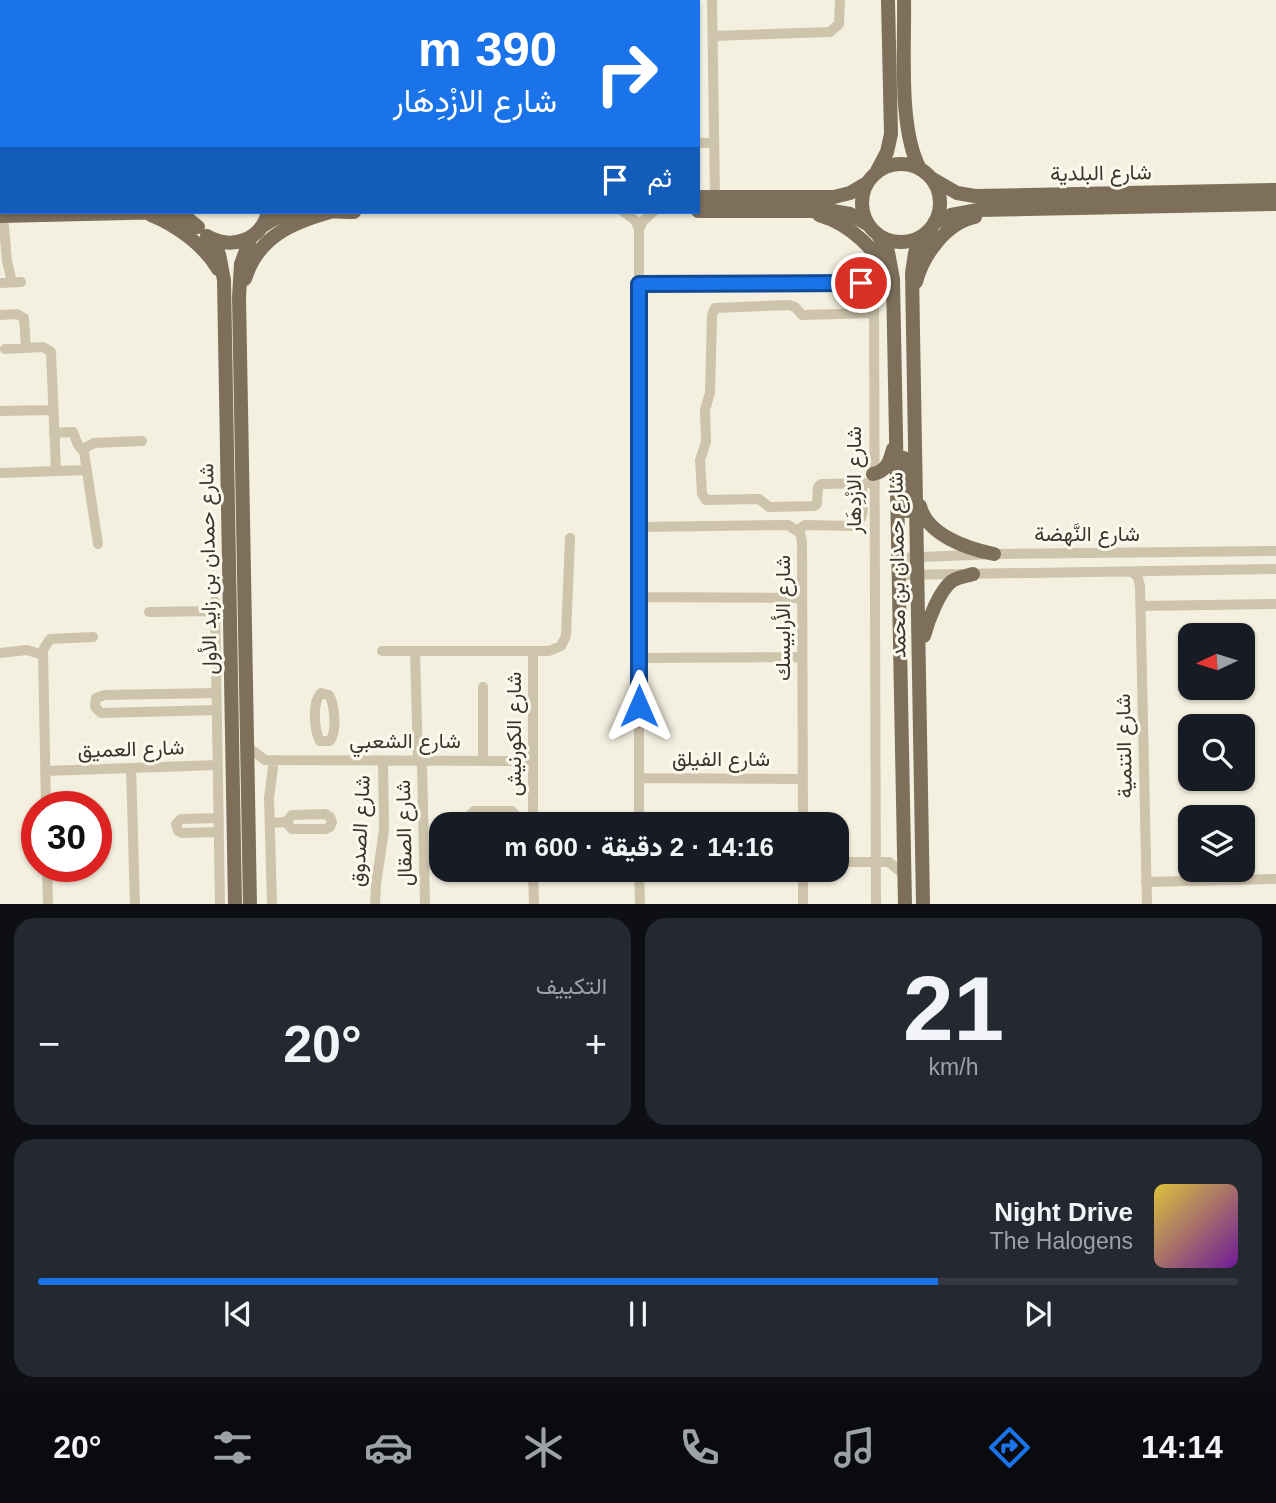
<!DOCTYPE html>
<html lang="ar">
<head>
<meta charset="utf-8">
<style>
  :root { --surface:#171b24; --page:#242831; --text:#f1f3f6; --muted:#9ea1a6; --line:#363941; --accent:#1a73e8 }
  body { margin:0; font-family:Helvetica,Vazirmatn,sans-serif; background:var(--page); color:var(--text); direction:rtl; height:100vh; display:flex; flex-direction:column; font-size:26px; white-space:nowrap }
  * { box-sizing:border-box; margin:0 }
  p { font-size:23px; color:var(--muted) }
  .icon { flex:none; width:38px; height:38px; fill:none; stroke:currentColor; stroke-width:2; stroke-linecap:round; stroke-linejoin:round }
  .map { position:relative; height:904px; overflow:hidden; direction:ltr }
  .side { display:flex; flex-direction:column; gap:14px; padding:14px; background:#0d0f14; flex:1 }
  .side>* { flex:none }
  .guide { position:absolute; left:0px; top:0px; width:700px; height:214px; box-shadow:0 2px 5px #0004; direction:rtl; background:#1a73e8; color:#fff; overflow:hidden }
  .needle { width:46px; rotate:266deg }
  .controls { position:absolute; left:1178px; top:623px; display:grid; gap:14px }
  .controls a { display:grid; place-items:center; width:77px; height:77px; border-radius:14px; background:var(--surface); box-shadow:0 2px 5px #0004; font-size:35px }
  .speed { position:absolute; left:21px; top:791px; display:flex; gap:14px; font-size:35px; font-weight:700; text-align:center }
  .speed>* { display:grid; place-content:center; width:91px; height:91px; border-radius:50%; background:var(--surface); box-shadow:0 2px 5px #0004; line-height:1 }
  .speed .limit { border:10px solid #d22; background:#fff; color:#111 }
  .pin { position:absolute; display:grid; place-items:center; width:60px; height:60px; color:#fff; margin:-30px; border:4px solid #fff; border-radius:50%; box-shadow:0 2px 7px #0007 }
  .me { position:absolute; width:77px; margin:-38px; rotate:0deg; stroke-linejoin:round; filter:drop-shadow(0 0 5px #0008) }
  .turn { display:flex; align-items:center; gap:24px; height:147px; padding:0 28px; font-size:32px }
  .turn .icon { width:91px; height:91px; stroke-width:2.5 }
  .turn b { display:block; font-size:49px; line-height:60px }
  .then { display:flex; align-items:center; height:66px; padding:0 28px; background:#0003; gap:14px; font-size:26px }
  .big { font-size:52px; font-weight:800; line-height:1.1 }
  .side .tile { flex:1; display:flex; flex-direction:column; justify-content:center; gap:10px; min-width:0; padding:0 24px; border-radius:21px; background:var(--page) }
  .side .dial { align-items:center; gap:0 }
  .dial b { font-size:91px; line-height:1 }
  .song { display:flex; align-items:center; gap:21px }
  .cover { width:84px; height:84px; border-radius:10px; background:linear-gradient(135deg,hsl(50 70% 55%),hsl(280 70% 35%)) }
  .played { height:7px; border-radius:4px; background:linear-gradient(90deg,var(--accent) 75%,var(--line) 75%) }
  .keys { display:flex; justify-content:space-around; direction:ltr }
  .heat { display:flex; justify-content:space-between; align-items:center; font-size:38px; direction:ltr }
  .side .tiles { flex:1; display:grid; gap:14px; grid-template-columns:1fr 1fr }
  .tile:last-child { grid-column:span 2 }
  .trip { position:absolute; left:429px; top:812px; width:420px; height:70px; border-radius:21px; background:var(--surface); box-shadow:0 2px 5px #0004; font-weight:800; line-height:70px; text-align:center; direction:rtl }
  .menu { display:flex; height:112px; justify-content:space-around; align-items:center; background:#090b0e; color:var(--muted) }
  .menu .icon { width:49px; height:49px }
  .menu .selected { color:var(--accent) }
  .menu b { font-size:32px; color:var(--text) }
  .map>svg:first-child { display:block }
</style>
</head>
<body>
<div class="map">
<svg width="1276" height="905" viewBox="0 0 1276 905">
  <rect width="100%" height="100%" fill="#f4f0e0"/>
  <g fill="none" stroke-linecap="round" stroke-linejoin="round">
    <!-- minor -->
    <path stroke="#cec3ab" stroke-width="10" d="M113 0V2
      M186 0V2
      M400 0V2
      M712 0 715 197
      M0 33H2
      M713 36 830 32 839 24 840 0
      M0 118H2
      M698 143H714
      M624 212 635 220 639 229V824
      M3 216 7 261 12 282
      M639 229 643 221 653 212
      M0 283 21 282
      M639 283H861L871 290 874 305 876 905
      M0 315 17 314 24 318 26 348
      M5 349 43 347 51 352 56 471
      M0 411 53 410
      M54 433 73 432 78 445 84 452 98 544
      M83 449 94 443 142 441
      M0 473 87 470
      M873 483 821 484 818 487 817 504 814 506 769 507 759 499 706 500 702 494 700 460 706 442 705 410 710 393 712 315 715 308 789 305 795 307 802 315 874 313
      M639 527 788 525 800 533 802 542 803 824
      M798 530 805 525 853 526C868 520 862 497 862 483
      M898 558 994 554 1276 551
      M1133 572 1138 578 1140 586 1147 905
      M898 575 1276 569
      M639 597 802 598
      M215 601 220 905
      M1141 606 1276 604
      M149 612 215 611
      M382 651H549L561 646 566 636 570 538
      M415 651 418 761
      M533 651V824
      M0 653 27 650 43 655
      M639 658 802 657
      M483 687V761
      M216 693 105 695 96 698 95 707 101 713 217 710
      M321 693 329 695C335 705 337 731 330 741H320C314 730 312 702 321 693Z
      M248 747 265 760 533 761
      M422 761 425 905
      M131 768 135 905
      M45 771 218 765
      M639 778 803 779
      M46 807 43 650 50 639 93 637
      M219 818 181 819 176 824 178 831 182 833 219 832
      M270 823 286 822 292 815 325 814 330 817 332 822 330 827 325 829H292L286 822
      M472 824 468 817 474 811H512L517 817H533
      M495 824 516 822 517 817
      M836 862H889L904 875
      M47 866 48 905
      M533 870 534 905
      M639 870 640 905
      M803 870V905
      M1146 882 1276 879
      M272 905 269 798 274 760
      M375 905 376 884 384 830 383 760"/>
    <!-- major -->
    <path stroke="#7e6f5b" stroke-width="14" d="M219 0V2
      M234 0V2
      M904 0C905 47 898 129 920 169
      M862 203a39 39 0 1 1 78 0a39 39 0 1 1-78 0Z
      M877 171 887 152 891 134 888 0
      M931 178 957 193 975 196 1276 190
      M698 197H834L850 193 867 183
      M0 201H2
      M698 211H833L850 214 867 224
      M151 215C176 225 204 245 218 269
      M819 215C850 224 878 250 889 280
      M0 216 169 212 187 218 198 227
      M934 223 951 215 978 210 1276 204
      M263 226C289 206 322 212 354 212
      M878 235 888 252 893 279 905 905
      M207 236C231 250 261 241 268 212
      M208 237 219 254 224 280 235 905
      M245 279C258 237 291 223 330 212
      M916 282C923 255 946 223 975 217
      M904 458 907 511
      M873 474C887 471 890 461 893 449
      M920 506C927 535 968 549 994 554
      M924 636C928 621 939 591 952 581 958 577 966 576 973 574
      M250 905 239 297 241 264 251 237
      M923 905 912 273 915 253 929 230"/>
  </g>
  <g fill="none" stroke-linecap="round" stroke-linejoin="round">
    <!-- route casing -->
    <g stroke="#114b97" stroke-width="18">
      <path id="route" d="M639 706V284L861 283"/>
    </g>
    <!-- route -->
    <use href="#route" stroke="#1a73e8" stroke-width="12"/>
  </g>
  <g text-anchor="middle" stroke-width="6" stroke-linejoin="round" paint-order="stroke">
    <!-- street labels -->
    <g font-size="21" fill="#3b342a" stroke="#fbf8ed">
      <text transform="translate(1101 173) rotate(-1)" y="7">شارع البلدية</text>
      <text transform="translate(854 480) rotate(-90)" y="7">شارع الازْدِهَار</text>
      <text x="1087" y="541">شارع النَّهضة</text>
      <text transform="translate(897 565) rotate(-91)" y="7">شارع حمدان بن محمد</text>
      <text transform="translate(208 569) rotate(-91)" y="7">شارع حمدان بن زايد الأول</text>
      <text transform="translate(783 618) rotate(-90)" y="7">شارع الأرابيسك</text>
      <text transform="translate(514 734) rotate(-90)" y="7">شارع الكورنيش</text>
      <text x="405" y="748">شارع الشعبي</text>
      <text transform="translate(1124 746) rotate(-91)" y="7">شارع التنمية</text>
      <text transform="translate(131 749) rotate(-2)" y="7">شارع العميق</text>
      <text x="721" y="766">شارع الفيلق</text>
      <text transform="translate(360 831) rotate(-87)" y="7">شارع الصدوق</text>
      <text transform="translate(404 833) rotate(-91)" y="7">شارع الصقال</text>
    </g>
  </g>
</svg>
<div class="controls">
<a><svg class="needle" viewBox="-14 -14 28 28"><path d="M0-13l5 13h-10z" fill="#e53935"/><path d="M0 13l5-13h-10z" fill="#9ea1a6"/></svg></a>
<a><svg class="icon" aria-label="search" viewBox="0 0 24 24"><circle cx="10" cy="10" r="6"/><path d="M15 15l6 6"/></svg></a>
<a><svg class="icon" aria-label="layers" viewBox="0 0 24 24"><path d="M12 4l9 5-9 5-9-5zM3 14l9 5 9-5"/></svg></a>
</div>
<div class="speed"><div class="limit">30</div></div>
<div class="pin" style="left:861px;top:283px;background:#d93025"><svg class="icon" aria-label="arrive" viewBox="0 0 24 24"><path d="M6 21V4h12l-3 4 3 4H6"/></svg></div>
<svg class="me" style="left:639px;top:706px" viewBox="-20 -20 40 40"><path d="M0-17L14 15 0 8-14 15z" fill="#1a73e8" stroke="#fff" stroke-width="4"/></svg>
<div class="trip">14:16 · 2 دقيقة · 600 m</div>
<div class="guide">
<div class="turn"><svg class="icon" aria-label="right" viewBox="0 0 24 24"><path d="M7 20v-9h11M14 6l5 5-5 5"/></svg><div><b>390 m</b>شارع الازْدِهَار</div></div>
<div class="then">ثم<svg class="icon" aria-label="arrive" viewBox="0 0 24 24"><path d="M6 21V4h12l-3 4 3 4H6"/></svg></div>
</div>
</div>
<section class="side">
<div class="tiles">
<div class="tile dial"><b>21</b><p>km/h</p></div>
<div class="tile"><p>التكييف</p>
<div class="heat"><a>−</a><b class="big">20°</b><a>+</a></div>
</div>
<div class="tile">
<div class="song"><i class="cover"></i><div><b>Night Drive</b><p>The Halogens</p></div></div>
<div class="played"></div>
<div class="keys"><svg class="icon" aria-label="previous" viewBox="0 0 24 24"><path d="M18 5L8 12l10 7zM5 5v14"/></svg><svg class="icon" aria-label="pause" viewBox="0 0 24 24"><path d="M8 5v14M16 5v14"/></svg><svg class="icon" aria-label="next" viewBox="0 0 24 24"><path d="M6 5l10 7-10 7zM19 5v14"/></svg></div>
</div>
</div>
</section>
<nav class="menu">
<b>14:14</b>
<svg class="icon selected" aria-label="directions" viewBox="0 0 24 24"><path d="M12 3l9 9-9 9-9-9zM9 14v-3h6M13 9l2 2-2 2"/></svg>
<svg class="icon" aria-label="music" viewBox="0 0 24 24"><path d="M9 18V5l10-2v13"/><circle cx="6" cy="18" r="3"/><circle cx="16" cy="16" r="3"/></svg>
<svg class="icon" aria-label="phone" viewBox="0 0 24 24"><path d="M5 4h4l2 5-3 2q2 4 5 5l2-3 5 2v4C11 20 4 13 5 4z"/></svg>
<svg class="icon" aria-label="climate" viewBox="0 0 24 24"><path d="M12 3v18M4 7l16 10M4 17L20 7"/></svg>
<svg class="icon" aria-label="car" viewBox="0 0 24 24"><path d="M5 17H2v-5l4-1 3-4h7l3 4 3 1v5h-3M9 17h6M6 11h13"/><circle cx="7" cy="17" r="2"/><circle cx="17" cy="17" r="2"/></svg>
<svg class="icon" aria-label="filters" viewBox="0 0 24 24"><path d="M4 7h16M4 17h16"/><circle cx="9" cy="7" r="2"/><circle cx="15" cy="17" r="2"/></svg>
<b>20°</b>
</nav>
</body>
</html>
